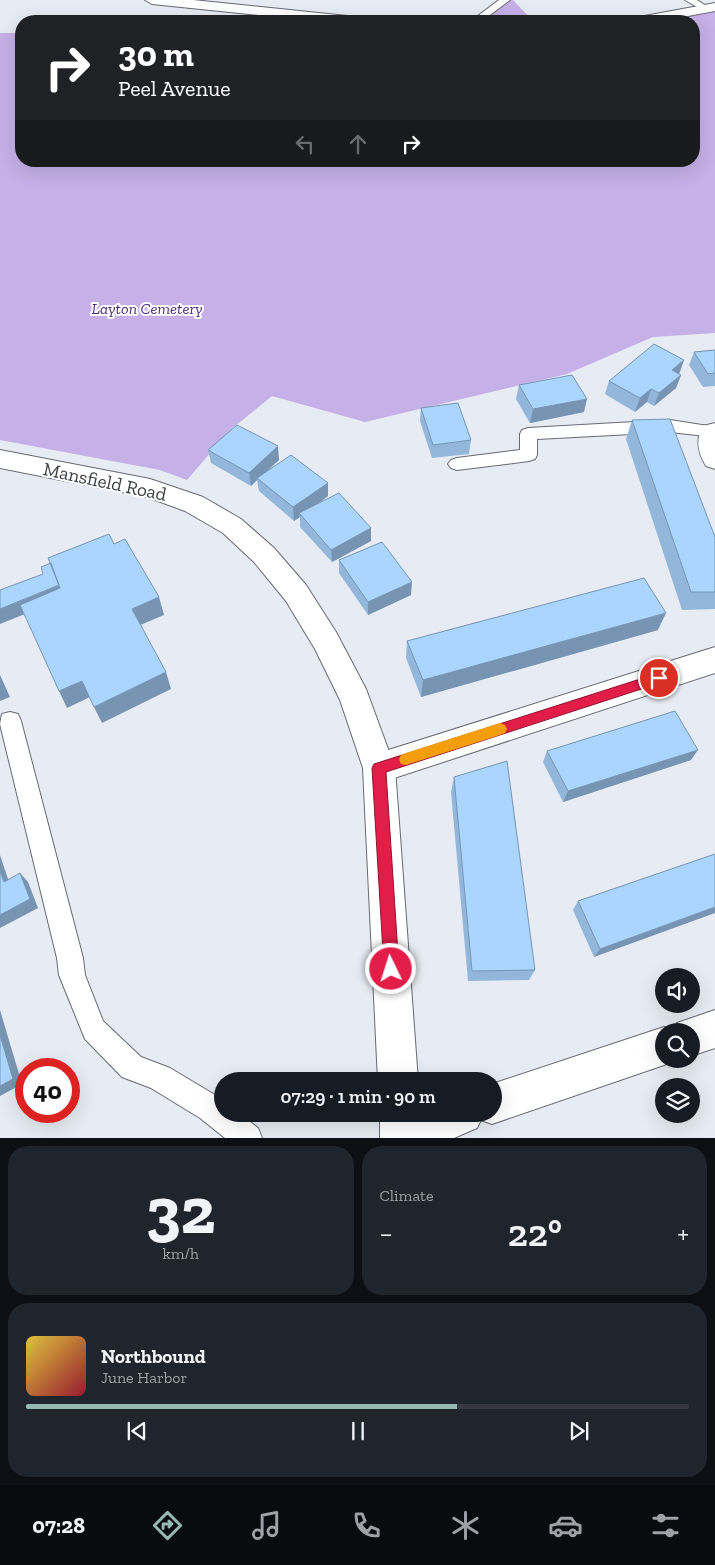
<!DOCTYPE html>
<html lang="en">
<head>
<meta charset="utf-8">
<style>
  :root { --surface:#171b24; --page:#20242c; --text:#f1f3f6; --muted:#9ea1a6; --line:#363941; --accent:#97b7b2 }
  body { margin:0; font-family:"Zilla Slab",serif; background:var(--page); color:var(--text); height:100vh; display:flex; flex-direction:column; font-size:19px; white-space:nowrap }
  * { box-sizing:border-box; margin:0 }
  p { font-size:16px; color:var(--muted) }
  .icon { flex:none; width:28px; height:28px; fill:none; stroke:currentColor; stroke-width:2; stroke-linecap:round; stroke-linejoin:round }
  .map { position:relative; height:1138px; overflow:hidden }
  .panel { display:flex; flex-direction:column; gap:8px; padding:8px; background:#0d0f14; flex:1 }
  .panel>* { flex:none }
  .banner { position:absolute; left:15px; top:15px; width:685px; height:152px; border-radius:20px; box-shadow:0 5px 20px #0002; background:#202124; color:#fff; overflow:hidden }
  .buttons { position:absolute; left:655px; top:968px; display:grid; gap:10px }
  .buttons a { display:grid; place-items:center; width:45px; height:45px; border-radius:50%; background:var(--surface); box-shadow:0 5px 20px #0002; font-size:25px }
  .speed { position:absolute; left:15px; top:1058px; display:flex; gap:10px; font-size:25px; font-weight:700; text-align:center }
  .speed>* { display:grid; place-content:center; width:65px; height:65px; border-radius:50%; background:var(--surface); box-shadow:0 5px 20px #0002; line-height:1 }
  .speed .limit { border:8px solid #d22; background:#fff; color:#111 }
  .pin { position:absolute; display:grid; place-items:center; width:42px; height:42px; color:#fff; margin:-21px; border:2px solid #fff; border-radius:50%; box-shadow:0 1px 5px #0007 }
  .me { position:absolute; width:55px; margin:-28px; rotate:356deg; stroke-linejoin:round; filter:drop-shadow(0 0 4px #0008) }
  .turn { display:flex; align-items:center; gap:18px; height:105px; padding:0 20px; font-size:22px }
  .turn .icon { width:65px; height:65px; stroke-width:2.5 }
  .turn b { display:block; font-size:35px; line-height:42px }
  .lanes { display:flex; align-items:center; height:48px; padding:0 20px; background:#0003; justify-content:center; gap:25px; direction:ltr }
  .lanes .off { opacity:.35 }
  .big { font-size:38px; font-weight:600; line-height:1.1 }
  .panel .widget { flex:1; display:flex; flex-direction:column; justify-content:center; gap:8px; min-width:0; padding:0 18px; border-radius:20px; background:var(--page) }
  .panel .dial { align-items:center; gap:0 }
  .dial b { font-size:65px; line-height:1 }
  .song { display:flex; align-items:center; gap:15px }
  .cover { width:60px; height:60px; border-radius:8px; background:linear-gradient(135deg,hsl(50 70% 55%),hsl(350 70% 35%)) }
  .played { height:5px; border-radius:2px; background:linear-gradient(90deg,var(--accent) 65%,var(--line) 65%) }
  .keys { display:flex; justify-content:space-around; direction:ltr }
  .heat { display:flex; justify-content:space-between; align-items:center; font-size:28px; direction:ltr }
  .panel .tiles { flex:1; display:grid; gap:8px; grid-template-columns:1fr 1fr }
  .widget:last-child { grid-column:span 2 }
  .trip { position:absolute; left:214px; top:1072px; width:288px; height:50px; border-radius:25px; background:var(--surface); box-shadow:0 5px 20px #0002; font-weight:600; line-height:50px; text-align:center }
  .menu { display:flex; height:80px; justify-content:space-around; align-items:center; background:#090b0e; color:var(--muted) }
  .menu .icon { width:35px; height:35px }
  .menu .active { color:var(--accent) }
  .menu b { font-size:22px; color:var(--text) }
  .map>svg:first-child { display:block }
</style>
</head>
<body>
<div class="map">
<svg width="715" height="1138" viewBox="0 0 715 1138">
  <rect width="100%" height="100%" fill="#e7ebf3"/>
  <!-- green -->
  <path fill="#c5b0e7" d="M505 0H513L533 21H476Z
    M715 11V333L653 337 567 374 365 422 272 396 229 431 187 480 160 470 0 440V33H21V161H694V21H665Z"/>
  <g fill="none" stroke-linecap="round" stroke-linejoin="round">
    <!-- lane casing -->
    <g stroke="#676a71" stroke-width="2">
      <path id="lane" d="M499 0H510L482 21H471Z
        M685 0H697L711 9 706 12Z
        M670 420 715 427V437L670 432 537 439V455L535 459 529 461 457 470 451 468 448 464 451 460 457 458 520 450V434L522 430 528 428Z
        M10 712 18 714 21 721 83 958 85 975 103 1021 141 1057 170 1068 220 1098 222 1100V1114H240L258 1128 262 1138H225L200 1118 151 1088 122 1077 85 1039 59 975 57 958 0 724 2 714Z"/>
    </g>
    <!-- street casing -->
    <g stroke="#676a71" stroke-width="2">
      <path id="street" d="M145 0H193L357 17 362 18 364 21H318L152 4Z
        M715 3V11L661 21H632L634 18 639 17Z
        M715 423V469L706 466C698 453 695 440 703 426Z
        M715 647V673L379 783 368 779 363 768 368 757 379 753Z
        M715 1010V1048L691 1056V1031H664V1059H678L664 1065 492 1124 481 1120 477 1128 454 1138H381L380 1135 386 1120 403 1114H492V1084L664 1027 674 1031 677 1023Z"/>
    </g>
    <!-- secondary casing -->
    <g stroke="#676a71" stroke-width="2">
      <path id="secondary" d="M0 450 150 479 203 497 241 519 274 548 306 585 336 632 366 689 395 768 418 1081H378L363 768 340 700 315 649 286 601 254 562 223 533 185 511 147 497 0 468Z
        M380 1114H420L422 1138H380Z"/>
    </g>
    <!-- lane -->
    <use href="#lane" fill="#fff" fill-rule="evenodd"/>
    <!-- street -->
    <use href="#street" fill="#fff" fill-rule="evenodd"/>
    <!-- secondary -->
    <use href="#secondary" fill="#fff" fill-rule="evenodd"/>
  </g>
  <!-- wall -->
  <path fill="#92b7db" d="M715 350V386L703 387 689 365 694 352Z
    M684 360 679 374 681 375 676 388 654 406 647 402 635 412 605 394 609 381Z
    M519 385 584 412 530 423 516 399Z
    M421 408 471 440 469 454 432 458 420 421Z
    M632 420 715 537V609L682 610 626 439Z
    M208 450 279 460 265 473 328 496 317 505 371 528V541L332 562 300 527V517L294 521 259 491 257 480 251 486 211 463Z
    M339 560 411 595 368 615 339 573Z
    M658 630 421 697 406 658 407 641Z
    M547 751 691 760 563 802 543 762Z
    M454 777 535 970 529 980 468 981 451 792Z
    M715 854 594 957 573 910 578 901Z"/>
  <!-- shaded-wall -->
  <path fill="#7795b2" d="M684 360 679 374 672 370Z
    M681 375 676 388 654 406 659 393Z
    M651 389 647 402 635 412 640 398Z
    M587 399 584 412 530 423 533 409Z
    M278 446 279 460 258 479 257 478V480L251 486 249 473Z
    M328 483V496L301 516 299 513 300 517 294 521 293 507Z
    M371 528V541L332 562 331 550Z
    M412 582 411 595 368 615V602Z
    M60 585 65 598 0 624V609Z
    M159 597 164 615 138 626 132 609Z
    M666 613 658 630 421 697 423 680Z
    M166 672 171 689 102 723 94 707Z
    M0 675 10 697 0 701Z
    M82 681 90 697 67 708 59 691Z
    M698 750 691 760 563 802 568 791Z
    M0 855 12 891 4 882 0 871Z
    M20 873 28 882 38 908 0 928V915Z
    M715 907V913L594 957 600 949Z
    M0 1010 22 1084 0 1096Z"/>
  <!-- building -->
  <path fill="#aad5ff" stroke="#7795b2" d="M654 344 684 360 672 370 681 375 659 393 651 389 640 398 609 381Z
    M715 350V373L708 374 694 352Z
    M572 375 587 399 533 409 519 385Z
    M458 403 471 440 433 445 421 408Z
    M670 419 715 537V592H691L632 420Z
    M237 425 278 446 249 473 208 450Z
    M291 455 328 483 293 507 257 478Z
    M339 493 371 528 331 550 299 513Z
    M109 534 114 544 125 539 159 597 132 609 166 672 94 707 82 681 59 691 20 605 60 588 48 558Z
    M382 542 412 582 368 602 339 560Z
    M51 563 59 585 0 609V590L43 574 41 567Z
    M644 578 666 613 423 680 407 641Z
    M675 711 698 750 568 791 547 751Z
    M507 761 535 970 472 971 454 777Z
    M715 854V907L600 949 578 901Z
    M0 871 4 882 20 873 30 899 0 915Z
    M0 1035 13 1079 0 1086Z"/>
  <!-- route -->
  <path fill="#e11d48" stroke="#92132f" d="M659 673 663 674 665 678 663 682 386 772 399 969 397 975 391 977 386 975 384 969 372 768 374 764Z"/>
  <!-- slow -->
  <path fill="#f59e0b" d="M500 723 505 725 507 729 505 733 500 735 406 765 401 764 399 759 401 755 406 753Z"/>
  <g text-anchor="middle" stroke-width="4" stroke-linejoin="round" paint-order="stroke">
    <!-- far-park labels -->
    <g font-size="16" font-style="italic" fill="#4d2b75" stroke="#fff">
      <text x="147" y="314">Layton Cemetery</text>
    </g>
    <!-- street labels -->
    <g font-size="19" fill="#3b3d40" stroke="#fff">
      <text transform="translate(105 481) rotate(12)" y="7">Mansfield Road</text>
    </g>
  </g>
</svg>
<div class="buttons">
<a><svg class="icon" aria-label="sound" viewBox="0 0 24 24"><path d="M4 9h4l5-4v14l-5-4H4zM17 9q2 3 0 6"/></svg></a>
<a><svg class="icon" aria-label="search" viewBox="0 0 24 24"><circle cx="10" cy="10" r="6"/><path d="M15 15l6 6"/></svg></a>
<a><svg class="icon" aria-label="layers" viewBox="0 0 24 24"><path d="M12 4l9 5-9 5-9-5zM3 14l9 5 9-5"/></svg></a>
</div>
<div class="speed"><div class="limit">40</div></div>
<div class="pin" style="left:659px;top:678px;background:#d93025"><svg class="icon" aria-label="arrive" viewBox="0 0 24 24"><path d="M6 21V4h12l-3 4 3 4H6"/></svg></div>
<svg class="me" style="left:391px;top:969px" viewBox="-20 -20 40 40"><circle r="17" fill="#e11d48" stroke="#fff" stroke-width="3"/><path d="M0-11L8 9 0 5-8 9z" fill="#fff"/></svg>
<div class="trip">07:29 · 1 min · 90 m</div>
<div class="banner">
<div class="turn"><svg class="icon" aria-label="right" viewBox="0 0 24 24"><path d="M7 20v-9h11M14 6l5 5-5 5"/></svg><div><b>30 m</b>Peel Avenue</div></div>
<div class="lanes"><svg class="icon off" aria-label="left" viewBox="0 0 24 24"><path d="M17 20v-9H6M10 6l-5 5 5 5"/></svg><svg class="icon off" aria-label="ahead" viewBox="0 0 24 24"><path d="M12 20V5M6 11l6-6 6 6"/></svg><svg class="icon" aria-label="right" viewBox="0 0 24 24"><path d="M7 20v-9h11M14 6l5 5-5 5"/></svg></div>
</div>
</div>
<section class="panel">
<div class="tiles">
<div class="widget dial"><b>32</b><p>km/h</p></div>
<div class="widget"><p>Climate</p>
<div class="heat"><a>−</a><b class="big">22°</b><a>+</a></div>
</div>
<div class="widget">
<div class="song"><i class="cover"></i><div><b>Northbound</b><p>June Harbor</p></div></div>
<div class="played"></div>
<div class="keys"><svg class="icon" aria-label="previous" viewBox="0 0 24 24"><path d="M18 5L8 12l10 7zM5 5v14"/></svg><svg class="icon" aria-label="pause" viewBox="0 0 24 24"><path d="M8 5v14M16 5v14"/></svg><svg class="icon" aria-label="next" viewBox="0 0 24 24"><path d="M6 5l10 7-10 7zM19 5v14"/></svg></div>
</div>
</div>
</section>
<nav class="menu">
<b>07:28</b>
<svg class="icon active" aria-label="directions" viewBox="0 0 24 24"><path d="M12 3l9 9-9 9-9-9zM9 14v-3h6M13 9l2 2-2 2"/></svg>
<svg class="icon" aria-label="music" viewBox="0 0 24 24"><path d="M9 18V5l10-2v13"/><circle cx="6" cy="18" r="3"/><circle cx="16" cy="16" r="3"/></svg>
<svg class="icon" aria-label="phone" viewBox="0 0 24 24"><path d="M5 4h4l2 5-3 2q2 4 5 5l2-3 5 2v4C11 20 4 13 5 4z"/></svg>
<svg class="icon" aria-label="climate" viewBox="0 0 24 24"><path d="M12 3v18M4 7l16 10M4 17L20 7"/></svg>
<svg class="icon" aria-label="car" viewBox="0 0 24 24"><path d="M5 17H2v-5l4-1 3-4h7l3 4 3 1v5h-3M9 17h6M6 11h13"/><circle cx="7" cy="17" r="2"/><circle cx="17" cy="17" r="2"/></svg>
<svg class="icon" aria-label="filters" viewBox="0 0 24 24"><path d="M4 7h16M4 17h16"/><circle cx="9" cy="7" r="2"/><circle cx="15" cy="17" r="2"/></svg>
</nav>
</body>
</html>
